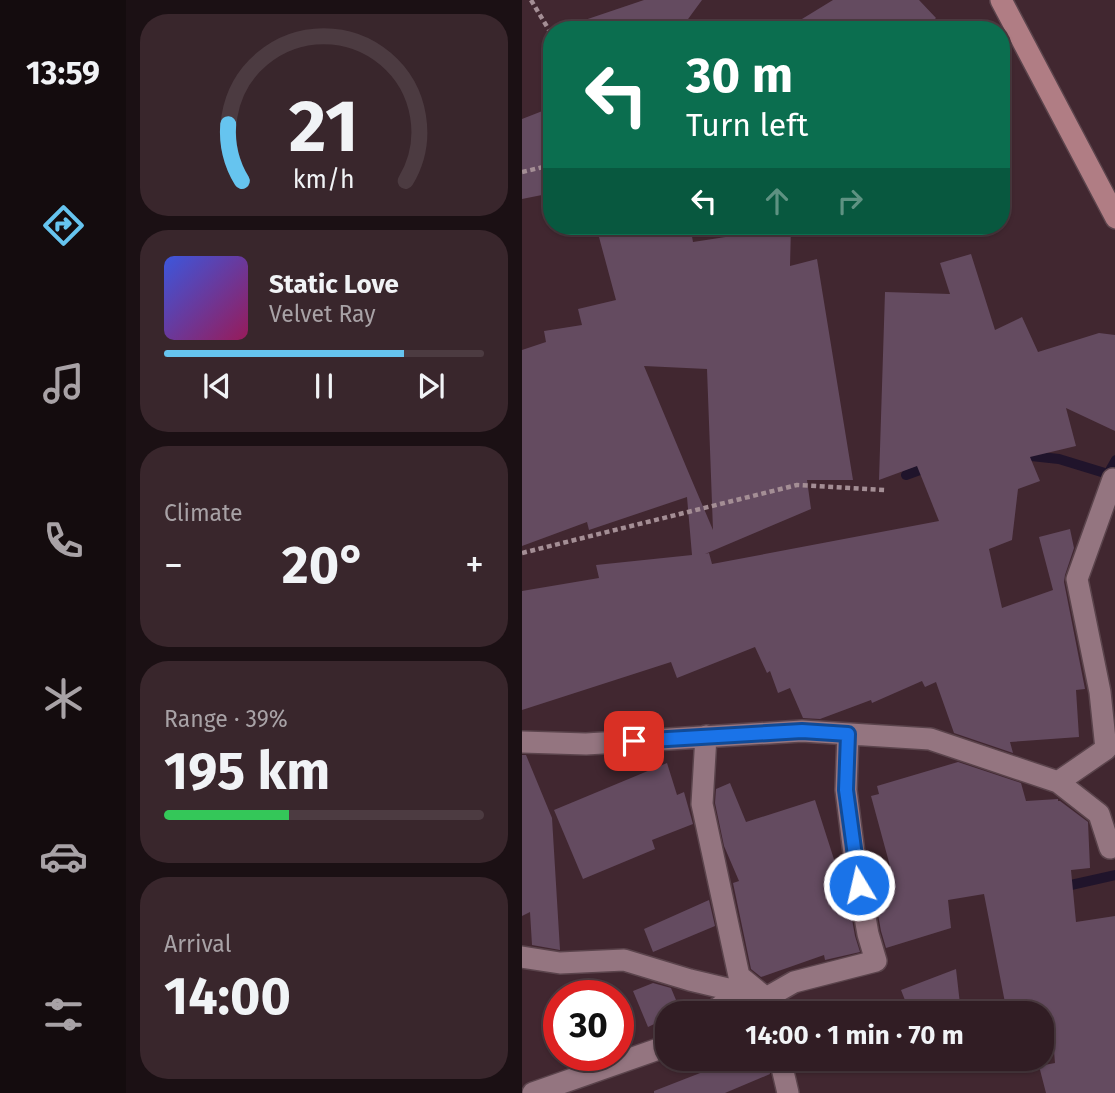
<!DOCTYPE html>
<html lang="en">
<head>
<meta charset="utf-8">
<style>
  :root { --surface:#311d24; --page:#39262c; --text:#f1f3f6; --muted:#a8a2a6; --line:#4c3b41; --accent:#66c4ef }
  body { margin:0; font-family:"Fira Sans",sans-serif; background:var(--page); color:var(--text); height:100vh; display:flex; flex-direction:column; font-size:26px; white-space:nowrap }
  * { box-sizing:border-box; margin:0 }
  p { font-size:23px; color:var(--muted) }
  .icon { flex:none; width:38px; height:38px; fill:none; stroke:currentColor; stroke-width:2; stroke-linecap:round; stroke-linejoin:round }
  .map { position:relative; flex:1; overflow:hidden }
  .side { display:flex; flex-direction:column; gap:14px; padding:14px; background:#1b1014; width:396px }
  .side>* { flex:none }
  .hud { position:absolute; left:21px; top:21px; width:467px; height:214px; border-radius:28px; box-shadow:0 2px 5px #0004,0 0 0 2px var(--line); background:#0b6e4f; color:#fff; overflow:hidden }
  .speed { position:absolute; left:21px; top:980px; display:flex; gap:14px; font-size:35px; font-weight:700; text-align:center }
  .speed>* { display:grid; place-content:center; width:91px; height:91px; border-radius:50%; background:var(--surface); box-shadow:0 2px 5px #0004,0 0 0 2px var(--line); line-height:1 }
  .speed .limit { border:10px solid #d22; background:#fff; color:#111 }
  .pin { position:absolute; display:grid; place-items:center; width:60px; height:60px; color:#fff; margin:-30px; border-radius:14px; box-shadow:0 4px 10px #0006 }
  .me { position:absolute; width:77px; margin:-38px; rotate:351deg; stroke-linejoin:round; filter:drop-shadow(0 0 5px #0008) }
  .turn { display:flex; align-items:center; gap:24px; height:147px; padding:0 28px; font-size:32px }
  .turn .icon { width:91px; height:91px; stroke-width:2.5 }
  .turn b { display:block; font-size:49px; line-height:60px }
  .lanes { display:flex; align-items:center; height:66px; padding:0 28px; background:#0003; justify-content:center; gap:35px; direction:ltr }
  .lanes .off { opacity:.35 }
  .big { font-size:52px; font-weight:700; line-height:1.1 }
  .side .widget { flex:1; display:flex; flex-direction:column; justify-content:center; gap:10px; min-width:0; padding:0 24px; border-radius:28px; background:var(--page) }
  .side .dial { align-items:center; gap:0 }
  .dial svg { height:182px; overflow:visible; fill:none; stroke:var(--line); stroke-width:7; stroke-linecap:round; text-anchor:middle }
  .dial text { fill:var(--text); stroke:none }
  .song { display:flex; align-items:center; gap:21px }
  .cover { width:84px; height:84px; border-radius:10px; background:linear-gradient(135deg,hsl(230 70% 55%),hsl(330 70% 35%)) }
  .played { height:7px; border-radius:4px; background:linear-gradient(90deg,var(--accent) 75%,var(--line) 75%) }
  .keys { display:flex; justify-content:space-around; direction:ltr }
  .heat { display:flex; justify-content:space-between; align-items:center; font-size:38px; direction:ltr }
  .charge { height:10px; border-radius:5px; background:linear-gradient(90deg,#34c759 39%,var(--line) 0) }
  .trip { position:absolute; left:133px; top:1001px; width:399px; height:70px; border-radius:28px; background:var(--surface); box-shadow:0 2px 5px #0004,0 0 0 2px var(--line); font-weight:700; line-height:70px; text-align:center }
  main { display:flex; flex:1; min-height:0 }
  .tab-bar { display:flex; flex-direction:column; width:126px; justify-content:space-around; align-items:center; background:#140c0e; color:var(--muted) }
  .tab-bar .icon { width:49px; height:49px }
  .tab-bar .selected { color:var(--accent) }
  .tab-bar b { font-size:32px; color:var(--text) }
  .map>svg:first-child { display:block }
</style>
</head>
<body>
<main>
<nav class="tab-bar">
<b>13:59</b>
<svg class="icon selected" aria-label="directions" viewBox="0 0 24 24"><path d="M12 3l9 9-9 9-9-9zM9 14v-3h6M13 9l2 2-2 2"/></svg>
<svg class="icon" aria-label="music" viewBox="0 0 24 24"><path d="M9 18V5l10-2v13"/><circle cx="6" cy="18" r="3"/><circle cx="16" cy="16" r="3"/></svg>
<svg class="icon" aria-label="phone" viewBox="0 0 24 24"><path d="M5 4h4l2 5-3 2q2 4 5 5l2-3 5 2v4C11 20 4 13 5 4z"/></svg>
<svg class="icon" aria-label="climate" viewBox="0 0 24 24"><path d="M12 3v18M4 7l16 10M4 17L20 7"/></svg>
<svg class="icon" aria-label="car" viewBox="0 0 24 24"><path d="M5 17H2v-5l4-1 3-4h7l3 4 3 1v5h-3M9 17h6M6 11h13"/><circle cx="7" cy="17" r="2"/><circle cx="17" cy="17" r="2"/></svg>
<svg class="icon" aria-label="filters" viewBox="0 0 24 24"><path d="M4 7h16M4 17h16"/><circle cx="9" cy="7" r="2"/><circle cx="15" cy="17" r="2"/></svg>
</nav>
<section class="side">
<div class="widget dial"><svg viewBox="0 0 100 80">
<path d="M14 69A42 42 0 1 1 86 69"/>
<path d="M14 69A42 42 0 0 1 8 44" stroke="#66c4ef"/>
<text x="50" y="56" font-size="32" font-weight="700">21</text>
<text x="50" y="72" font-size="11">km/h</text>
</svg></div>
<div class="widget">
<div class="song"><i class="cover"></i><div><b>Static Love</b><p>Velvet Ray</p></div></div>
<div class="played"></div>
<div class="keys"><svg class="icon" aria-label="previous" viewBox="0 0 24 24"><path d="M18 5L8 12l10 7zM5 5v14"/></svg><svg class="icon" aria-label="pause" viewBox="0 0 24 24"><path d="M8 5v14M16 5v14"/></svg><svg class="icon" aria-label="next" viewBox="0 0 24 24"><path d="M6 5l10 7-10 7zM19 5v14"/></svg></div>
</div>
<div class="widget"><p>Climate</p>
<div class="heat"><a>−</a><b class="big">20°</b><a>+</a></div>
</div>
<div class="widget"><p>Range · 39%</p><b class="big">195 km</b><div class="charge"></div></div>
<div class="widget"><p>Arrival</p><b class="big">14:00</b></div>
</section>
<div class="map">
<svg width="594" height="1093" viewBox="0 0 594 1093">
  <rect width="100%" height="100%" fill="#412730"/>
  <g fill="none" stroke-linecap="round" stroke-linejoin="round">
    <!-- stream -->
    <path stroke="#20142b" stroke-width="10" d="M500 455 537 459 586 474 594 460
      M384 475 406 467
      M540 887 594 875"/>
  </g>
  <!-- building -->
  <path fill="#644b60" fill-rule="evenodd" d="M122 0H180L158 30H49L48 25Z
    M311 0H397L414 18 401 30H262Z
    M23 110 30 128V193L0 199V119Z
    M74 226H157L158 232 169 231 171 242 223 234V226H269L268 266 295 259 331 480H285L289 509 183 554 187 553 190 564 417 521 395 466 357 480 363 292 428 294 418 263 449 254 473 330 500 317 516 352 577 333 593 335V431L544 408 554 446 508 457 518 481 496 489 490 540 467 549 480 608 531 590 517 537 548 529 552 548 543 575 542 582 563 689 554 690 557 737 488 742 491 753 432 733 414 682 403 687 400 681 350 703 349 700 298 719 281 718 268 688 256 693 248 671 245 673 233 647 155 678 149 662 0 710V591L77 578 74 565 170 555 165 497 67 530 65 522 0 546V350L24 342 22 331 60 325 56 309 94 300ZM122 366 185 369 191 530 168 476Z
    M0 755H4L30 818 38 950 10 945 8 912 0 916Z
    M436 762 499 783 504 801 536 799V801H538L566 822 568 868 549 870 554 922 593 916V1093H524L517 1066 533 1063 529 1013H485L462 894 426 900 429 928 364 948 359 931 348 870 368 866 349 796 357 794 355 786Z
    M145 763 155 795 162 792 171 824 130 840 133 849 61 879 32 810Z
    M208 783 224 822 293 800 317 875 322 874 333 936 338 952 303 960 302 955 239 977 229 969 211 883 217 881 202 846 193 803 194 789Z
    M187 900 193 926 131 952 122 929Z
    M434 969 439 1013H388L379 990Z
    M131 983 149 988 159 1012 145 1013V1018L126 1027 111 991Z
    M187 1059H245L248 1074 203 1093H132V1091L191 1068Z"/>
  <g fill="none" stroke-linecap="round" stroke-linejoin="round">
    <!-- street casing -->
    <g stroke="#5b444c" stroke-width="24">
      <path id="street" d="M184 736 180 804 217 976 244 998 248 1013
        M0 742 64 744 280 731 408 739 536 782 577 814 588 848
        M536 782 584 749 578 692 555 579 591 479
        M0 957 38 963 102 960 168 980 244 998 272 982 354 961 346 934 333 861 324 790 326 734
        M189 1013 218 992
        M258 1059 266 1093
        M11 1093 145 1046"/>
    </g>
    <!-- secondary casing -->
    <g stroke="#5b444c" stroke-width="24">
      <path id="secondary" d="M479 0 594 218"/>
    </g>
    <!-- path -->
    <path stroke="#a48e95" stroke-width="4.5" stroke-dasharray="5 3.5" stroke-linecap="butt" d="M9 0 30 35
      M0 172 30 165
      M0 553 275 485 363 490"/>
    <!-- street -->
    <use href="#street" stroke="#947580" stroke-width="21"/>
    <!-- secondary -->
    <use href="#secondary" stroke="#b07d84" stroke-width="21"/>
  </g>
  <g fill="none" stroke-linecap="round" stroke-linejoin="round">
    <!-- route casing -->
    <g stroke="#114b97" stroke-width="18">
      <path id="route" d="M112 741 280 731 326 734 324 790 337 885"/>
    </g>
    <!-- route -->
    <use href="#route" stroke="#1a73e8" stroke-width="12"/>
  </g>
</svg>
<div class="speed"><div class="limit">30</div></div>
<div class="pin" style="left:112px;top:741px;background:#d93025"><svg class="icon" aria-label="arrive" viewBox="0 0 24 24"><path d="M6 21V4h12l-3 4 3 4H6"/></svg></div>
<svg class="me" style="left:337px;top:885px" viewBox="-20 -20 40 40"><circle r="17" fill="#1a73e8" stroke="#fff" stroke-width="3"/><path d="M0-11L8 9 0 5-8 9z" fill="#fff"/></svg>
<div class="trip">14:00 · 1 min · 70 m</div>
<div class="hud">
<div class="turn"><svg class="icon" aria-label="left" viewBox="0 0 24 24"><path d="M17 20v-9H6M10 6l-5 5 5 5"/></svg><div><b>30 m</b>Turn left</div></div>
<div class="lanes"><svg class="icon" aria-label="left" viewBox="0 0 24 24"><path d="M17 20v-9H6M10 6l-5 5 5 5"/></svg><svg class="icon off" aria-label="ahead" viewBox="0 0 24 24"><path d="M12 20V5M6 11l6-6 6 6"/></svg><svg class="icon off" aria-label="right" viewBox="0 0 24 24"><path d="M7 20v-9h11M14 6l5 5-5 5"/></svg></div>
</div>
</div>
</main>
</body>
</html>
